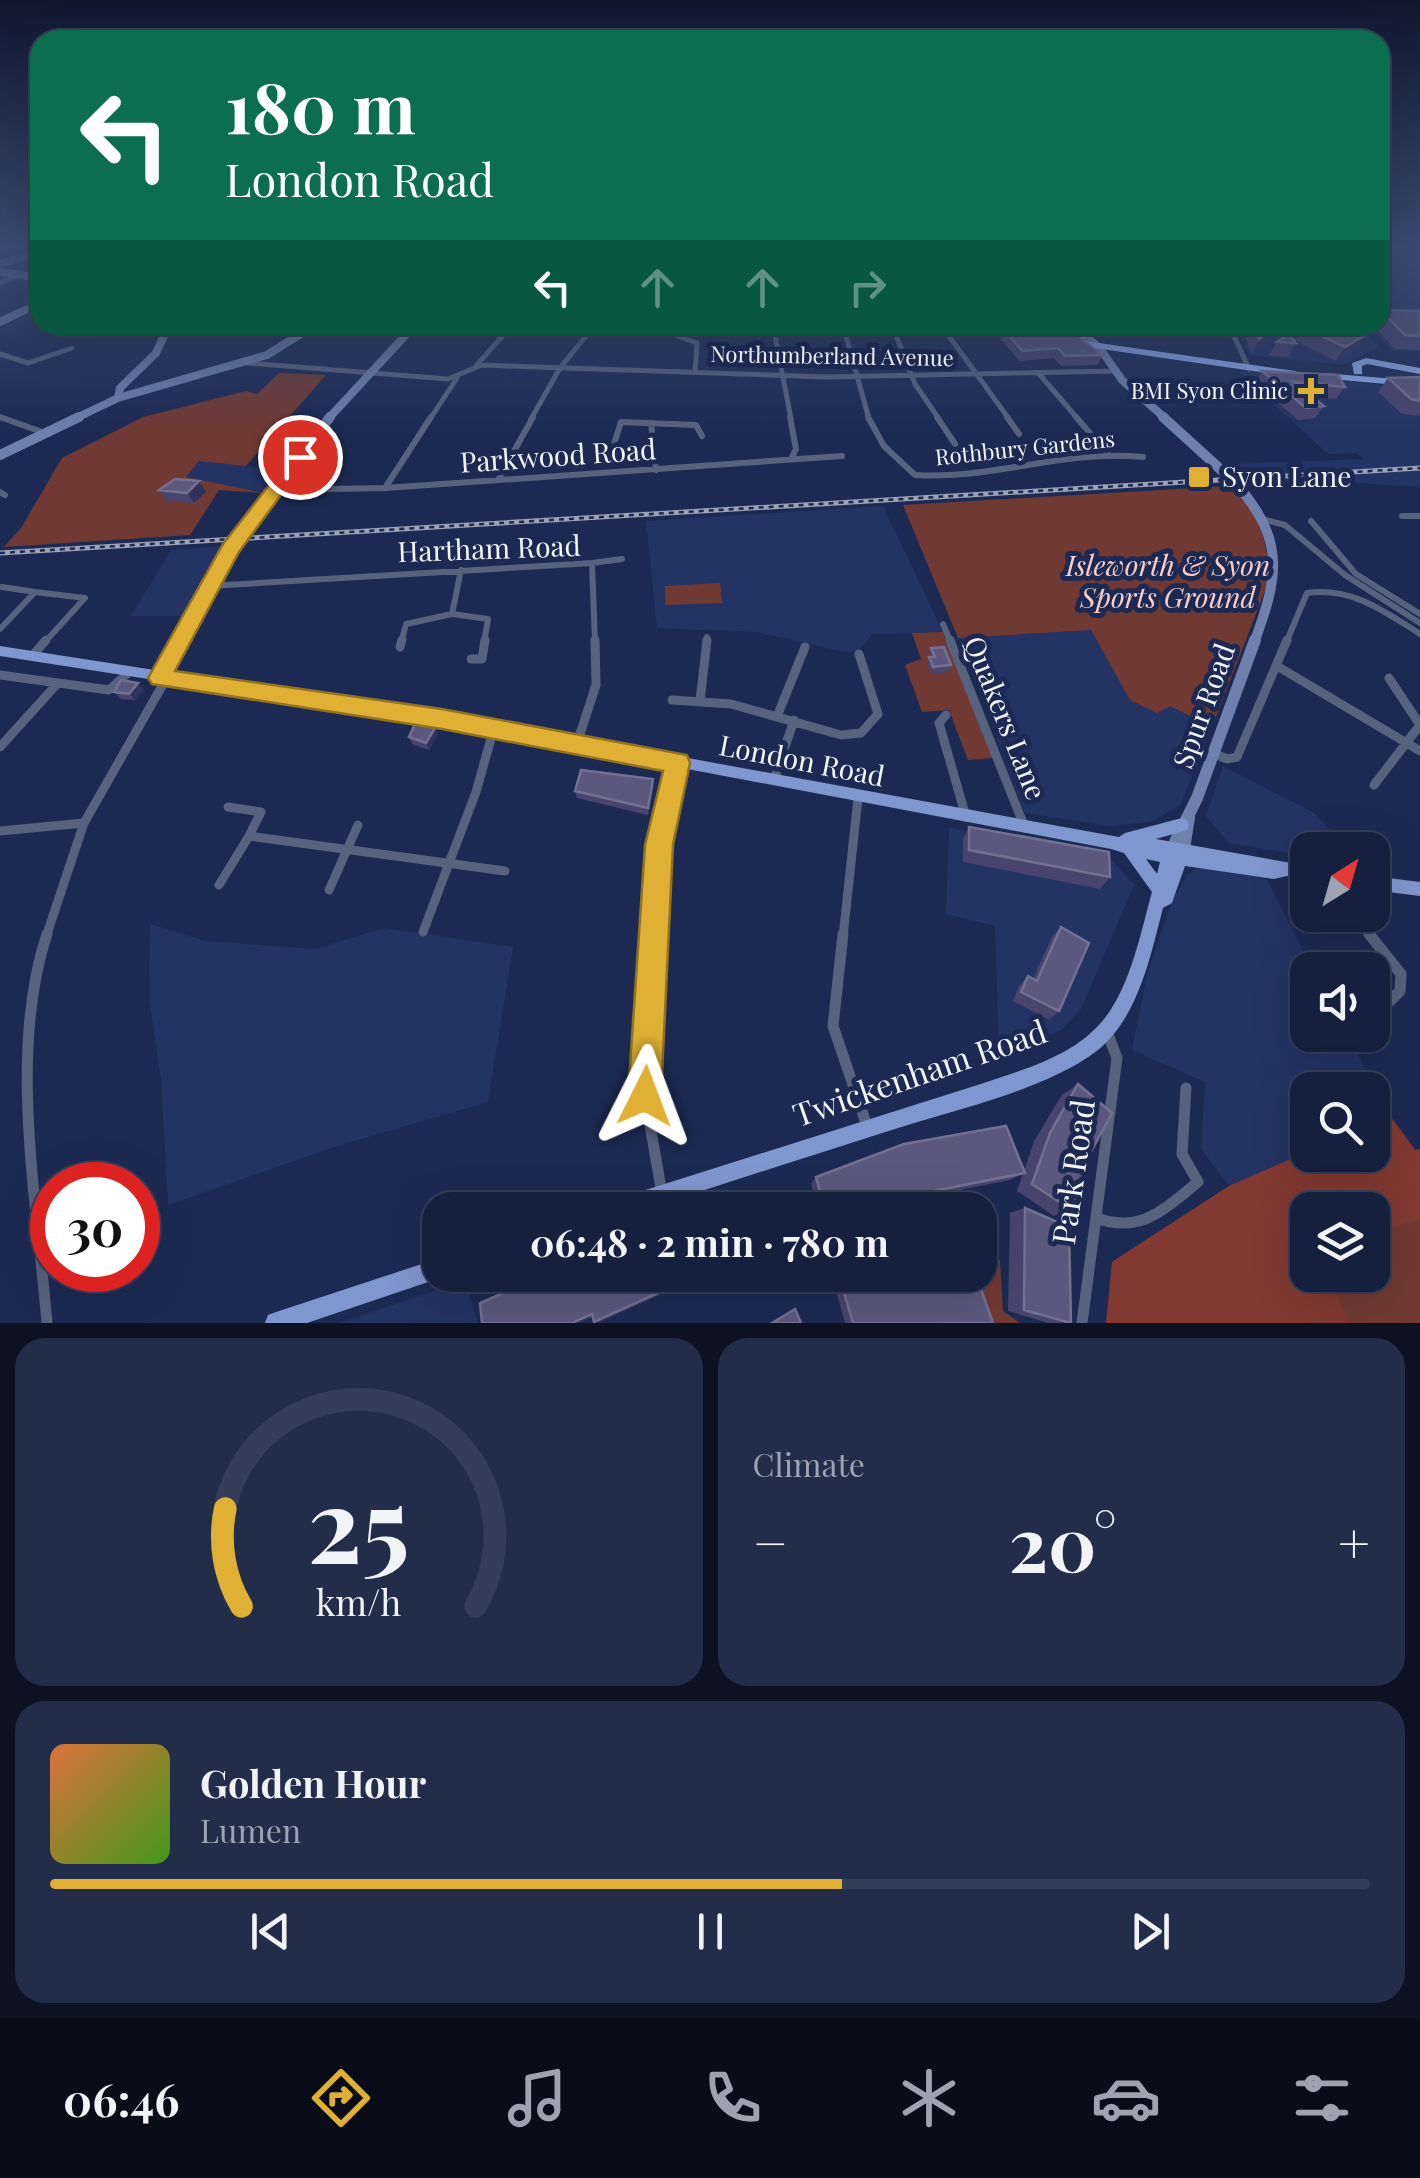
<!DOCTYPE html>
<html lang="en">
<head>
<meta charset="utf-8">
<style>
  :root { --surface:#15203e; --page:#222d49; --text:#f1f3f6; --muted:#9da3b0; --line:#343e58; --accent:#dfb033 }
  body { margin:0; font-family:"Playfair Display",serif; background:var(--page); color:var(--text); height:100vh; display:flex; flex-direction:column; font-size:38px; white-space:nowrap }
  * { box-sizing:border-box; margin:0 }
  p { font-size:32px; color:var(--muted) }
  .icon { flex:none; width:55px; height:55px; fill:none; stroke:currentColor; stroke-width:2; stroke-linecap:round; stroke-linejoin:round }
  .map { position:relative; height:1323px; overflow:hidden }
  .side { display:flex; flex-direction:column; gap:15px; padding:15px; background:#0c1222; flex:1 }
  .side>* { flex:none }
  .top-card { position:absolute; left:30px; top:30px; width:1360px; height:305px; border-radius:30px; box-shadow:0 10px 40px #0002,0 0 0 2px var(--line); background:#0b6e4f; color:#fff; overflow:hidden }
  .needle { width:65px; rotate:37deg }
  .fabs { position:absolute; left:1290px; top:832px; display:grid; gap:20px }
  .fabs a { display:grid; place-items:center; width:100px; height:100px; border-radius:20px; background:var(--surface); box-shadow:0 10px 40px #0002,0 0 0 2px var(--line); font-size:50px }
  .speed { position:absolute; left:30px; top:1162px; display:flex; gap:20px; font-size:50px; font-weight:700; text-align:center }
  .speed>* { display:grid; place-content:center; width:130px; height:130px; border-radius:50%; background:var(--surface); box-shadow:0 10px 40px #0002,0 0 0 2px var(--line); line-height:1 }
  .speed .limit { border:15px solid #d22; background:#fff; color:#111 }
  .pin { position:absolute; display:grid; place-items:center; width:85px; height:85px; color:#fff; margin:-42px; border:5px solid #fff; border-radius:50%; box-shadow:0 2px 10px #0007 }
  .me { position:absolute; width:110px; margin:-55px; rotate:3deg; stroke-linejoin:round; filter:drop-shadow(0 0 8px #0008) }
  .turn { display:flex; align-items:center; gap:35px; height:210px; padding:0 30px; font-size:45px }
  .turn .icon { width:130px; height:130px; stroke-width:2.5 }
  .turn b { display:block; font-size:70px; line-height:85px }
  .lanes { display:flex; align-items:center; height:95px; padding:0 30px; background:#0003; justify-content:center; gap:50px; direction:ltr }
  .lanes .off { opacity:.35 }
  .big { font-size:75px; font-weight:700; line-height:1.1 }
  .side .widget { flex:1; display:flex; flex-direction:column; justify-content:center; gap:15px; min-width:0; padding:0 35px; border-radius:30px; background:var(--page) }
  .side .dial { align-items:center; gap:0 }
  .dial svg { height:260px; overflow:visible; fill:none; stroke:var(--line); stroke-width:7; stroke-linecap:round; text-anchor:middle }
  .dial text { fill:var(--text); stroke:none }
  .song { display:flex; align-items:center; gap:30px }
  .cover { width:120px; height:120px; border-radius:15px; background:linear-gradient(135deg,hsl(20 70% 55%),hsl(100 70% 35%)) }
  .played { height:10px; border-radius:5px; background:linear-gradient(90deg,var(--accent) 60%,var(--line) 60%) }
  .keys { display:flex; justify-content:space-around; direction:ltr }
  .heat { display:flex; justify-content:space-between; align-items:center; font-size:55px; direction:ltr }
  .side .tiles { flex:1; display:grid; gap:15px; grid-template-columns:1fr 1fr }
  .widget:last-child { grid-column:span 2 }
  .trip { position:absolute; left:422px; top:1192px; width:575px; height:100px; border-radius:30px; background:var(--surface); box-shadow:0 10px 40px #0002,0 0 0 2px var(--line); font-weight:700; line-height:100px; text-align:center }
  .dock { display:flex; height:160px; justify-content:space-around; align-items:center; background:#080d19; color:var(--muted) }
  .dock .icon { width:70px; height:70px }
  .dock .on { color:var(--accent) }
  .dock b { font-size:45px; color:var(--text) }
  .map>svg:first-child { display:block }
</style>
</head>
<body>
<div class="map">
<svg width="1420" height="1323" viewBox="0 0 1420 1323">
  <rect width="100%" height="100%" fill="#1c2a53"/>
  <!-- built -->
  <path fill="#233363" d="M1380 249H1420V351L1392 350 1369 325H1380Z
    M1235 325H1359L1379 347 1342 365 1250 355Z
    M1237 371 1420 389V487L1312 480 1248 485 1227 464 1363 459 1357 453 1328 454Z
    M200 460 246 466 284 469 267 491 221 488 185 478Z
    M883 506 943 632 872 634 859 651 845 652 757 632 657 628 646 521Z
    M223 546 186 616H131L171 550Z
    M1091 630 1130 700 1170 706 1212 727 1181 804 1151 822 1109 826 1025 813 958 638Z
    M1223 766 1314 813 1337 837 1342 850H1308L1307 856 1229 843 1206 816Z
    M949 828 1110 858 1134 885 1081 1009 1061 1030 999 1055 995 926 946 914Z
    M1199 867 1267 879 1313 970H1308V1035H1347L1391 1117 1373 1124 1372 1090H1308L1307 1152 1229 1186 1201 1149 1205 1082 1132 1050 1148 971 1172 901 1187 875Z
    M150 924 205 941 316 949 384 928 513 947 488 1102 337 1146 168 1205 161 1080 149 997Z
    M465 1281 478 1323H338Z"/>
  <!-- green -->
  <path fill="#713933" fill-rule="evenodd" d="M279 373 326 375 246 466 199 461 186 477 265 493 219 490 190 535 4 547 21 528 62 458 143 417 246 391 257 394Z
    M1229 486C1258 510 1271 546 1268 583L1212 727 1170 706 1157 713 1130 700 1091 630 958 638 903 505Z
    M720 583 722 603 665 605V586Z
    M943 632 993 758 968 760 949 710 922 712 905 665 921 659 912 633Z
    M1391 1117 1415 1150 1420 1149V1323H1109L1112 1262 1229 1186 1307 1152 1372 1155 1373 1124ZM1308 1210H1372V1275H1308Z
    M980 1260H1000L1003 1311 1020 1323H981L967 1275H980Z"/>
  <!-- forest -->
  <path fill="#823932" d="M1391 1117 1415 1150 1420 1149V1219L1373 1233 1372 1210H1308V1275H1327L1349 1323H1106L1112 1262 1229 1186 1307 1152 1372 1155 1373 1124Z"/>
  <g fill="none" stroke-linecap="round" stroke-linejoin="round">
    <!-- street-far3 -->
    <path stroke="#57627e" stroke-width="5" d="M0 283 19 275
      M219 325 304 334
      M647 325 697 343 695 372
      M773 325 791 419
      M843 325 869 419
      M903 325 896 335 915 384 939 419
      M941 325 1009 419
      M1229 325 1249 369
      M168 328 195 325
      M0 354 28 363 72 348
      M247 363 448 379 482 365 826 377 1117 371
      M476 366 512 325
      M1039 374 1078 419
      M0 417 7 419
      M430 419 457 378
      M531 419 560 368 595 325"/>
    <!-- street-far2 -->
    <path stroke="#57627e" stroke-width="6" d="M0 417 45 433
      M790 417 796 449 792 457
      M868 417 884 446 915 475C992 480 1066 449 1143 457
      M937 417 955 444
      M1007 417 1019 434
      M1076 417 1110 456
      M651 423 656 470
      M614 444 621 422 696 425 702 436
      M498 480 533 417
      M385 488 431 417
      M276 490 385 488 842 456
      M0 492 5 495
      M1402 516H1420
      M1262 519 1285 525 1345 575 1420 623
      M1311 521 1356 574 1420 614
      M592 563 622 559
      M209 586 592 563 595 643
      M2 587 35 592
      M452 614 488 619 484 643
      M943 624 951 643
      M0 629 35 592 85 598
      M44 643 85 598
      M401 643 406 624 452 614 461 570
      M706 643 707 637
      M1286 643 1307 593C1352 587 1384 611 1420 634"/>
    <!-- street-far1 -->
    <path stroke="#57627e" stroke-width="9" d="M950 640 1025 828
      M400 647 402 640
      M32 656 46 640
      M471 659H482L485 640
      M1277 666 1420 751
      M0 675 109 690 128 673
      M672 700 731 704 841 735 861 733 878 714 859 654
      M700 701 707 640
      M778 714 805 647
      M946 715 939 723 966 817
      M577 743 596 685 595 640
      M0 747 57 684
      M1213 753 1227 759 1237 757 1287 640
      M774 780 794 720
      M1374 785 1420 725 1389 678
      M228 807 261 812 249 836
      M0 831 84 823
      M219 885 249 836 505 871
      M329 890 358 825
      M1354 915 1371 937
      M423 932 476 792 494 728
      M46 937 84 823 166 679
      M654 937 659 845 678 763
      M843 937 858 798"/>
    <!-- street -->
    <path stroke="#57627e" stroke-width="11" d="M47 934C8 1051 37 1201 47 1323
      M654 934 645 1096 662 1194
      M843 934 833 1026 867 1126
      M1369 934 1401 974 1400 991 1390 1001 1372 1003
      M1096 1218C1142 1234 1164 1209 1198 1182L1182 1154 1186 1088
      M1082 1323 1117 1058 1107 1032"/>
    <!-- secondary-far2 -->
    <path stroke="#6e80ab" stroke-width="8" d="M0 264 40 252
      M0 272 40 278
      M0 322 40 303
      M1072 325 1099 347 1122 380 1166 419
      M118 398 120 388 156 353 169 325
      M74 419 118 398 267 355 315 325
      M328 419 415 325"/>
    <!-- secondary-far1 -->
    <path stroke="#6e80ab" stroke-width="10" d="M1163 417 1218 467
      M0 455 79 417
      M1238 486C1286 542 1278 578 1254 643
      M179 643 230 549 330 417"/>
    <!-- secondary -->
    <path stroke="#6e80ab" stroke-width="12" d="M160 678 180 640
      M1172 848 1197 798 1255 640
      M1184 849 1189 817"/>
    <!-- primary -->
    <path fill="#8096ce" fill-rule="evenodd" d="M0 646 502 724 1119 837 1125 833 1182 818 1187 820 1189 825 1187 830 1156 839 1308 866V880L1287 876 1274 879 1185 866 1172 903 1163 908C1152 950 1142 1000 1113 1035 1075 1083 957 1109 898 1128 813 1155 728 1182 644 1210H604L607 1203 614 1200 987 1082C1025 1069 1068 1057 1097 1027 1129 995 1140 935 1152 892L1124 853 1111 849 502 734 0 656ZM1146 859 1160 862 1157 874Z
      M1372 876 1420 882V896L1372 890Z
      M440 1258V1275H447L440 1278 307 1323H265L268 1315 276 1312Z"/>
    <!-- highway -->
    <path fill="#90abee" fill-rule="evenodd" d="M989 325H1007L1034 333 1029 336Z
      M1025 325H1046L1090 335 1085 338Z
      M1071 339 1295 371 1300 374 1295 377 1067 344 1066 342Z
      M1366 358 1420 368V374L1367 364 1362 366V374H1354L1352 363Z
      M1323 373 1420 381V387L1319 378 1318 376Z"/>
    <!-- rail casing -->
    <g stroke="#9ba2b6" stroke-width="5">
      <path id="rail" d="M0 553 1420 468"/>
    </g>
    <!-- rail -->
    <use href="#rail" stroke="#1c2a53" stroke-width="2.5" stroke-dasharray="5" stroke-linecap="butt"/>
    <!-- secondary-bridge -->
    <path stroke="#6e80ab" stroke-width="10" d="M1218 467 1238 486"/>
  </g>
  <!-- wall -->
  <path fill="#49446e" d="M1380 310 1420 311V350L1395 349 1373 325H1380Z
    M1240 325H1273L1267 341 1252 353Z
    M1302 325H1353L1351 326 1360 346 1336 361 1294 340 1296 343 1288 357 1269 355 1277 342 1293 339Z
    M1004 329 1102 355 1098 365 1061 366 1054 358 1019 361 1001 339Z
    M1262 371 1345 387 1336 399 1313 397 1324 406 1315 418 1298 420 1255 383Z
    M1420 377V415L1415 416 1401 413 1378 392 1388 378Z
    M159 490 206 492 194 503 166 501Z
    M931 648 951 665 949 672 931 674 927 664Z
    M144 690 135 700 121 699 114 692Z
    M435 728 438 734 429 750 412 744 409 737Z
    M654 786 648 815 577 798 575 791Z
    M969 827 1110 877 1100 889 963 862V839Z
    M1061 927 1059 1011 1049 1020 1013 1001 1019 986 1028 976 1033 979 1052 937Z
    M1078 1084 1087 1159 1072 1210 1054 1216 1017 1191 1023 1173 1010 1180 913 1199 884 1210H818L811 1184 816 1177 1024 1171 1034 1141 1062 1095Z
    M1025 1208 1071 1323H1048L1008 1311 1010 1213Z
    M878 1275 993 1323H845L836 1291Z"/>
  <!-- shaded-wall -->
  <path fill="#2f325d" d="M1274 328 1267 341 1252 353 1259 339Z
    M1369 333 1360 346 1336 361 1345 347Z
    M199 481 206 492 194 503 187 493Z
    M138 683 144 690 135 700 129 694Z
    M435 728 438 734 429 750 426 743Z
    M653 779 654 786 648 815V808Z
    M923 1193 913 1199 884 1210H876Z
    M699 1275V1277L600 1323 594 1322Z
    M737 1275H741L703 1293V1291Z
    M592 1314 598 1315 580 1323H572Z"/>
  <!-- building -->
  <path fill="#5b577e" stroke="#737091" stroke-width="2.5" d="M1380 310 1420 311V336L1405 335Z
    M1252 325H1273L1274 328 1259 339Z
    M1302 325H1348L1369 333 1345 347 1300 326Z
    M1027 327 1079 337 1102 355 1065 356 1058 348 1022 351 1004 329Z
    M1288 334 1296 343 1277 342Z
    M1262 371 1338 375 1345 387 1294 382 1324 406 1306 408Z
    M1420 377V401L1411 399 1388 378Z
    M175 479 199 481 187 493 159 490Z
    M944 647 951 665 933 667 929 657H935L931 648Z
    M121 680 138 683 129 694 114 692Z
    M415 724 435 728 426 743 409 737Z
    M581 770 653 779 648 808 575 791Z
    M969 827 1109 852 1110 877 969 850Z
    M1061 927 1089 943 1059 1011 1021 992 1028 976 1037 981Z
    M1078 1084 1112 1113 1087 1159 1072 1210 1032 1184 1050 1133Z
    M1006 1126 1025 1173 923 1193 876 1210H825L816 1177 904 1144Z
    M778 1192 785 1210H740Z
    M1025 1208 1069 1227 1071 1323 1024 1310Z
    M545 1275H698L594 1322 592 1314 572 1323H482L480 1303Z
    M699 1275H737L703 1291Z
    M879 1275H976L993 1323H853L843 1289Z
    M795 1309 801 1323H772Z"/>
  <!-- sky -->
  <linearGradient id="sky" x2="0" y2="1"><stop stop-color="#0f172e"/><stop offset="0.57" stop-color="#3a4a71"/><stop offset="1" stop-color="#3a4a71" stop-opacity="0"/></linearGradient>
  <rect width="1420" height="434" fill="url(#sky)"/>
  <!-- route -->
  <path fill="#dfb033" stroke="#917221" stroke-width="2.5" d="M294 453 309 457 239 552 175 671 442 709 687 755 690 763 673 845 661 1096 656 1107 645 1112 633 1107 628 1096 645 845 663 771 442 729 152 684 148 678 223 544Z"/>
  <!-- markers -->
  <g fill="#dfb033" stroke="#1c2a53" stroke-width="4">
    <path d="M1306 376h10v10h10v10h-10v10h-10v-10h-10v-10h10z"/>
    <rect x="1187" y="465" width="24" height="24" rx="5"/>
  </g>
  <g text-anchor="middle" stroke-width="10" stroke-linejoin="round" paint-order="stroke">
    <!-- far-street labels -->
    <g font-size="22" fill="#f2f5fa" stroke="#1c2a53">
      <text transform="translate(832 356) rotate(1)" y="8">Northumberland Avenue</text>
      <text transform="translate(1025 448) rotate(-6)" y="8">Rothbury Gardens</text>
    </g>
    <!-- far-poi labels -->
    <g font-size="22" fill="#f2f5fa" stroke="#1c2a53" text-anchor="end">
      <text x="1288" y="399">BMI Syon Clinic</text>
    </g>
    <!-- street labels -->
    <g font-size="28" fill="#f2f5fa" stroke="#1c2a53">
      <text transform="translate(558 456) rotate(-4)" y="10">Parkwood Road</text>
      <text transform="translate(489 549) rotate(-2)" y="10">Hartham Road</text>
      <text transform="translate(1204 706) rotate(-70)" y="10">Spur Road</text>
      <text transform="translate(1005 718) rotate(68)" y="10">Quakers Lane</text>
      <text transform="translate(802 761) rotate(11)" y="10">London Road</text>
    </g>
    <!-- poi labels -->
    <g font-size="28" fill="#f2f5fa" stroke="#1c2a53" text-anchor="start">
      <text x="1222" y="487">Syon Lane</text>
    </g>
    <!-- park labels -->
    <g font-size="28" font-style="italic" fill="#fbcdc6" stroke="#1c2a53">
      <text x="1168" y="576">Isleworth &amp; Syon<tspan x="1168" dy="32">Sports Ground</tspan></text>
    </g>
    <!-- near-street labels -->
    <g font-size="32" fill="#f2f5fa" stroke="#1c2a53">
      <text transform="translate(920 1074) rotate(-19)" y="11">Twickenham Road</text>
      <text transform="translate(1074 1172) rotate(-82)" y="11">Park Road</text>
    </g>
  </g>
</svg>
<div class="fabs">
<a><svg class="needle" viewBox="-14 -14 28 28"><path d="M0-13l5 13h-10z" fill="#e53935"/><path d="M0 13l5-13h-10z" fill="#9da3b0"/></svg></a>
<a><svg class="icon" aria-label="sound" viewBox="0 0 24 24"><path d="M4 9h4l5-4v14l-5-4H4zM17 9q2 3 0 6"/></svg></a>
<a><svg class="icon" aria-label="search" viewBox="0 0 24 24"><circle cx="10" cy="10" r="6"/><path d="M15 15l6 6"/></svg></a>
<a><svg class="icon" aria-label="layers" viewBox="0 0 24 24"><path d="M12 4l9 5-9 5-9-5zM3 14l9 5 9-5"/></svg></a>
</div>
<div class="speed"><div class="limit">30</div></div>
<div class="pin" style="left:300px;top:457px;background:#d93025"><svg class="icon" aria-label="arrive" viewBox="0 0 24 24"><path d="M6 21V4h12l-3 4 3 4H6"/></svg></div>
<svg class="me" style="left:645px;top:1096px" viewBox="-20 -20 40 40"><path d="M0-17L14 15 0 8-14 15z" fill="#dfb033" stroke="#fff" stroke-width="4"/></svg>
<div class="trip">06:48 · 2 min · 780 m</div>
<div class="top-card">
<div class="turn"><svg class="icon" aria-label="left" viewBox="0 0 24 24"><path d="M17 20v-9H6M10 6l-5 5 5 5"/></svg><div><b>180 m</b>London Road</div></div>
<div class="lanes"><svg class="icon" aria-label="left" viewBox="0 0 24 24"><path d="M17 20v-9H6M10 6l-5 5 5 5"/></svg><svg class="icon off" aria-label="ahead" viewBox="0 0 24 24"><path d="M12 20V5M6 11l6-6 6 6"/></svg><svg class="icon off" aria-label="ahead" viewBox="0 0 24 24"><path d="M12 20V5M6 11l6-6 6 6"/></svg><svg class="icon off" aria-label="right" viewBox="0 0 24 24"><path d="M7 20v-9h11M14 6l5 5-5 5"/></svg></div>
</div>
</div>
<section class="side">
<div class="tiles">
<div class="widget dial"><svg viewBox="0 0 100 80">
<path d="M14 69A42 42 0 1 1 86 69"/>
<path d="M14 69A42 42 0 0 1 9 39" stroke="#dfb033"/>
<text x="50" y="56" font-size="32" font-weight="700">25</text>
<text x="50" y="72" font-size="11">km/h</text>
</svg></div>
<div class="widget"><p>Climate</p>
<div class="heat"><a>−</a><b class="big">20°</b><a>+</a></div>
</div>
<div class="widget">
<div class="song"><i class="cover"></i><div><b>Golden Hour</b><p>Lumen</p></div></div>
<div class="played"></div>
<div class="keys"><svg class="icon" aria-label="previous" viewBox="0 0 24 24"><path d="M18 5L8 12l10 7zM5 5v14"/></svg><svg class="icon" aria-label="pause" viewBox="0 0 24 24"><path d="M8 5v14M16 5v14"/></svg><svg class="icon" aria-label="next" viewBox="0 0 24 24"><path d="M6 5l10 7-10 7zM19 5v14"/></svg></div>
</div>
</div>
</section>
<nav class="dock">
<b>06:46</b>
<svg class="icon on" aria-label="directions" viewBox="0 0 24 24"><path d="M12 3l9 9-9 9-9-9zM9 14v-3h6M13 9l2 2-2 2"/></svg>
<svg class="icon" aria-label="music" viewBox="0 0 24 24"><path d="M9 18V5l10-2v13"/><circle cx="6" cy="18" r="3"/><circle cx="16" cy="16" r="3"/></svg>
<svg class="icon" aria-label="phone" viewBox="0 0 24 24"><path d="M5 4h4l2 5-3 2q2 4 5 5l2-3 5 2v4C11 20 4 13 5 4z"/></svg>
<svg class="icon" aria-label="climate" viewBox="0 0 24 24"><path d="M12 3v18M4 7l16 10M4 17L20 7"/></svg>
<svg class="icon" aria-label="car" viewBox="0 0 24 24"><path d="M5 17H2v-5l4-1 3-4h7l3 4 3 1v5h-3M9 17h6M6 11h13"/><circle cx="7" cy="17" r="2"/><circle cx="17" cy="17" r="2"/></svg>
<svg class="icon" aria-label="filters" viewBox="0 0 24 24"><path d="M4 7h16M4 17h16"/><circle cx="9" cy="7" r="2"/><circle cx="15" cy="17" r="2"/></svg>
</nav>
</body>
</html>
